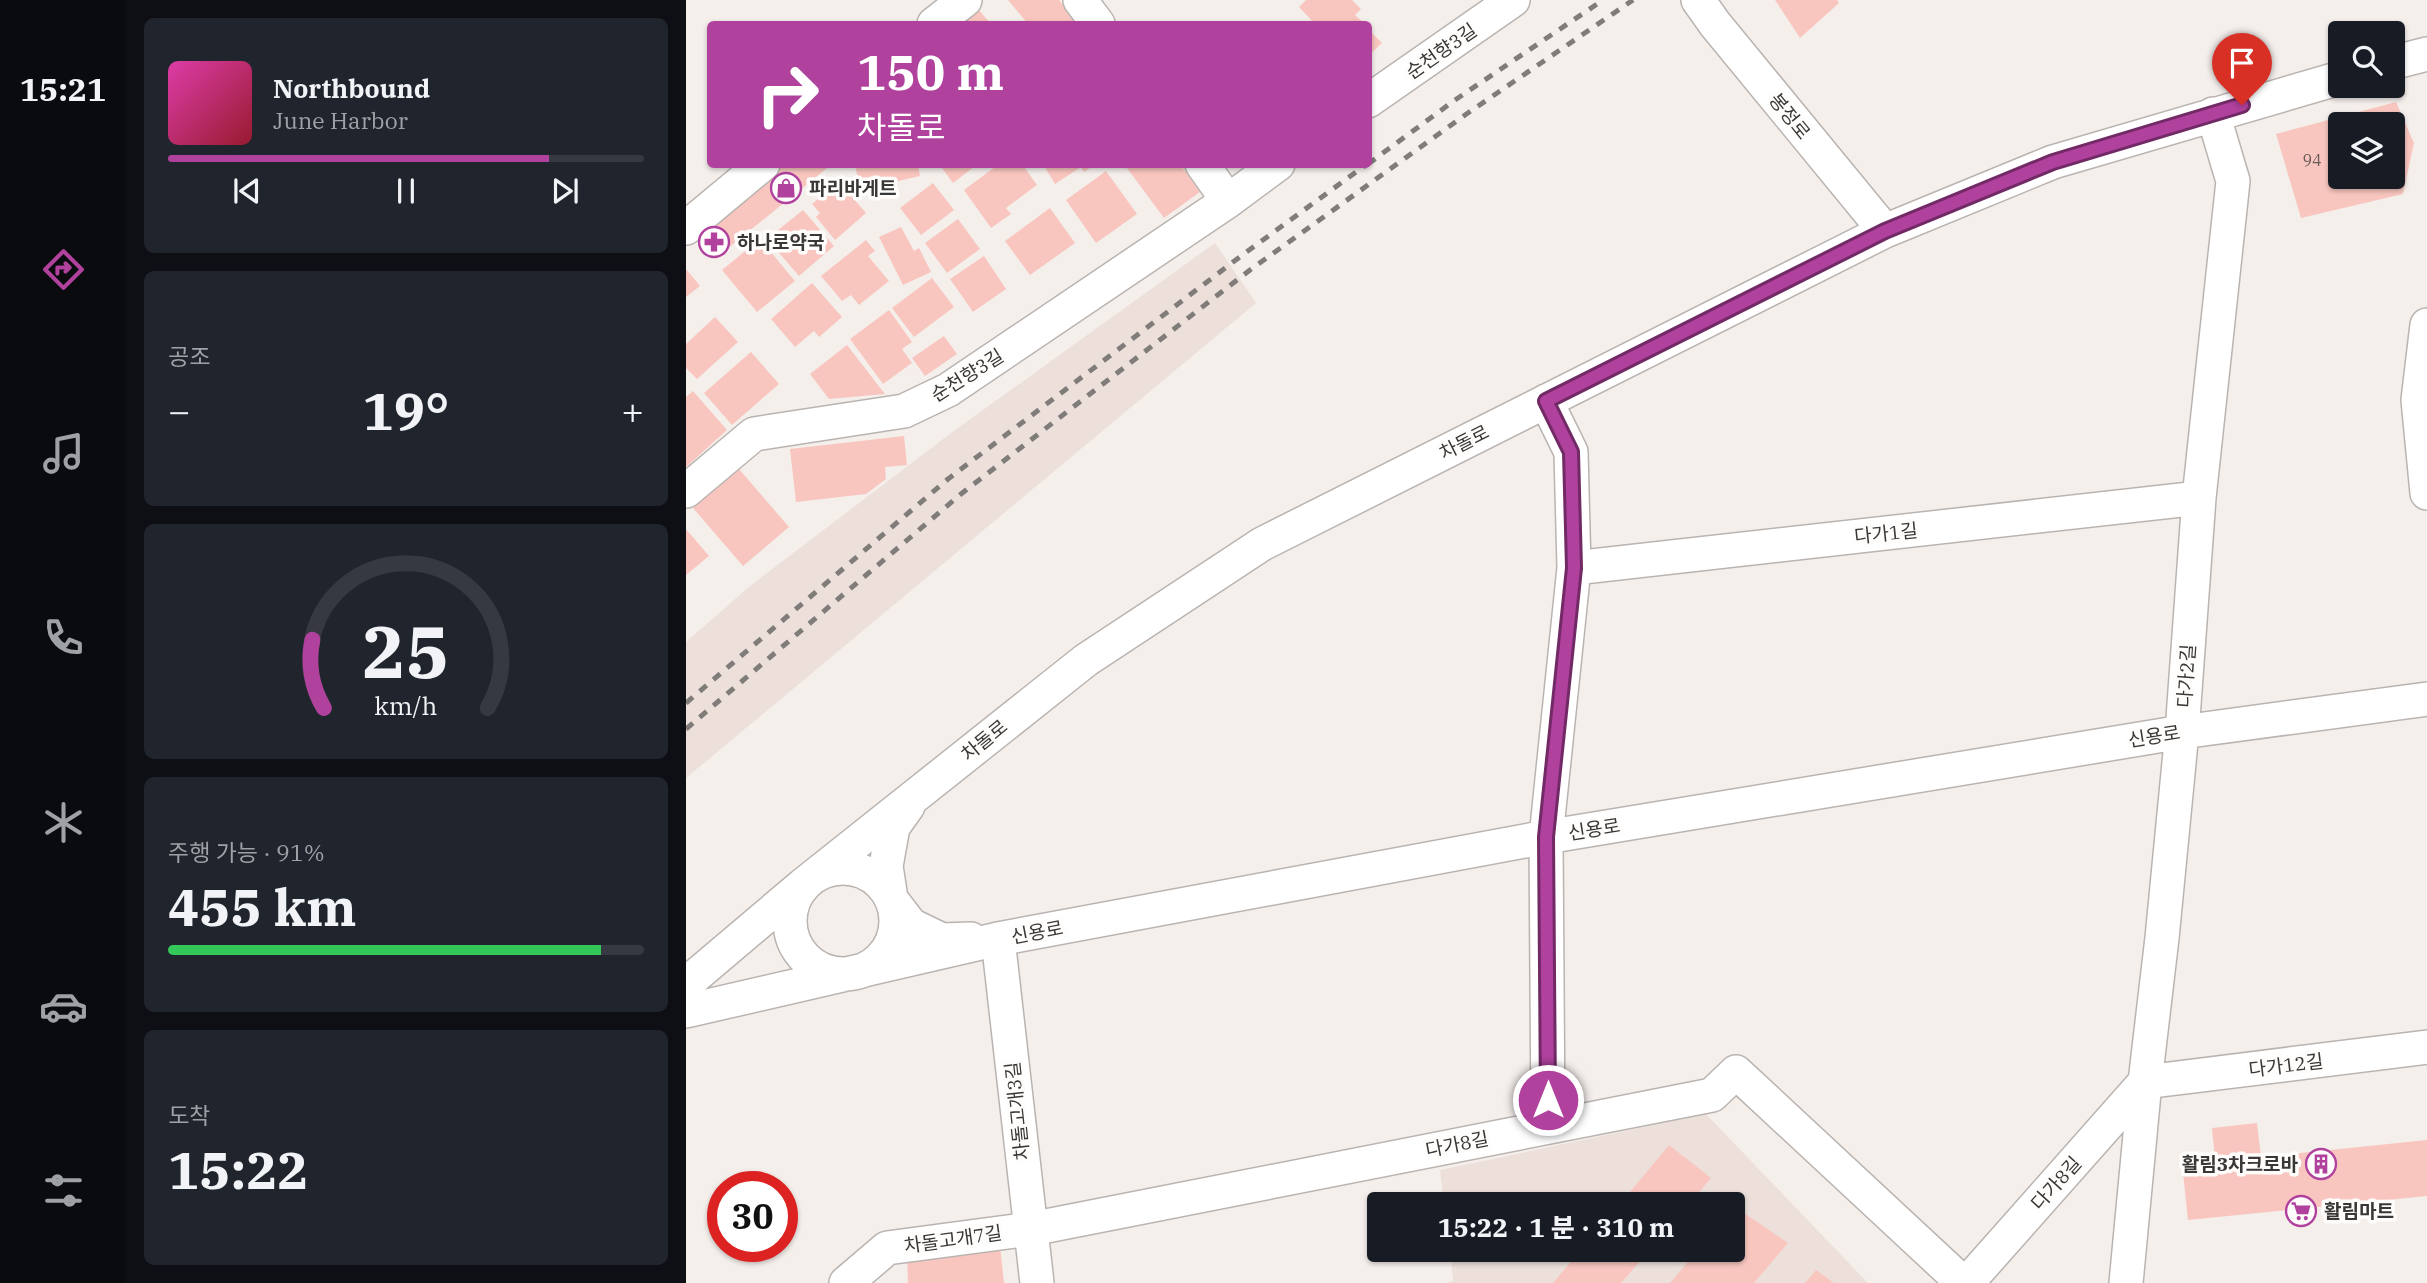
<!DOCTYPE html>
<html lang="ko">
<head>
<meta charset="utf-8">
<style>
  :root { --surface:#171b24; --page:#20242c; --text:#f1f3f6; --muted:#9ea1a6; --line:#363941; --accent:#b0419d }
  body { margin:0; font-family:"IBM Plex Serif","Noto Sans KR",serif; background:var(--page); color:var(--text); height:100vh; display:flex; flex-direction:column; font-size:26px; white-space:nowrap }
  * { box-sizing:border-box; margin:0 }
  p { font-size:23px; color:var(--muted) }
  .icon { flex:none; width:38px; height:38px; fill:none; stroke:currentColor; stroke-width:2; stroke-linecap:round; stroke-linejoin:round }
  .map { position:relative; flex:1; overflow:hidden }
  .details { display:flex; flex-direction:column; gap:18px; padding:18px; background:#0d0f14; width:560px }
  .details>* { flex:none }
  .top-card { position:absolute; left:21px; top:21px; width:665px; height:147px; border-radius:7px; box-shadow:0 2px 5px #0004; background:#b0419d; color:#fff; overflow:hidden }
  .tools { position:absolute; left:1642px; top:21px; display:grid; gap:14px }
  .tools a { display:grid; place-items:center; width:77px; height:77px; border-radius:7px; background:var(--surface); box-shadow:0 2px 5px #0004; font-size:35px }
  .speed { position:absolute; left:21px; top:1171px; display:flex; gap:14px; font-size:35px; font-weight:700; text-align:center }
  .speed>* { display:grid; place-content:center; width:91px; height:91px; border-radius:50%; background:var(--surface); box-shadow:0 2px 5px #0004; line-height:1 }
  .speed .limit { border:10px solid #d22; background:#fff; color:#111 }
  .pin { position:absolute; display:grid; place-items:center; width:60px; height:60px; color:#fff; margin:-72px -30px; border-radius:50% 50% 50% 0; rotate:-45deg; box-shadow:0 0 7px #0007 }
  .pin .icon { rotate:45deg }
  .me { position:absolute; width:77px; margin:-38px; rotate:0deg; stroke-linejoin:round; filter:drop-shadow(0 0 5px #0008) }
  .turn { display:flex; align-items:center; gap:24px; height:147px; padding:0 35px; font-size:32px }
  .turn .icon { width:91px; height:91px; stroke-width:2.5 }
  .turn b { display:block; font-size:49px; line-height:60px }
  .big { font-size:52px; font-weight:800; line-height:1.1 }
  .details .widget { flex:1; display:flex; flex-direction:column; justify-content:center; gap:10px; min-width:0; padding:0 24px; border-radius:10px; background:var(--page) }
  .details .dial { align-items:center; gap:0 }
  .dial svg { height:182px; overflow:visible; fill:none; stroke:var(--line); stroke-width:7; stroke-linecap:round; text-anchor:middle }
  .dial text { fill:var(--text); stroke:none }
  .song { display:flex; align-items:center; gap:21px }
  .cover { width:84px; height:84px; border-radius:10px; background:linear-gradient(135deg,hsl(320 70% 55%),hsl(350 70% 35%)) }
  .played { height:7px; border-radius:4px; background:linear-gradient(90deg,var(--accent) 80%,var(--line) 80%) }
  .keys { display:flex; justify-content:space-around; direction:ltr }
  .heat { display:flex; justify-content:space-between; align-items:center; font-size:38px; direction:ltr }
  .charge { height:10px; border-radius:5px; background:linear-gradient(90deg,#34c759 91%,var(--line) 0) }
  .trip { position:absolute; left:681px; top:1192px; width:378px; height:70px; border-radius:7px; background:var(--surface); box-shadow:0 2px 5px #0004; font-weight:800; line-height:70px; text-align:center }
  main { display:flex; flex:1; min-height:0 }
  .dock { display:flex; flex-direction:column; width:126px; justify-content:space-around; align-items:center; background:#090b0e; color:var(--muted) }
  .dock .icon { width:49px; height:49px }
  .dock .selected { color:var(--accent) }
  .dock b { font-size:32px; color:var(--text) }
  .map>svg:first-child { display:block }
</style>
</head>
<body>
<main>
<nav class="dock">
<b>15:21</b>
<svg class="icon selected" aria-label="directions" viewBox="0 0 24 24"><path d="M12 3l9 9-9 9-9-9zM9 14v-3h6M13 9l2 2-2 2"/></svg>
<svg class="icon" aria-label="music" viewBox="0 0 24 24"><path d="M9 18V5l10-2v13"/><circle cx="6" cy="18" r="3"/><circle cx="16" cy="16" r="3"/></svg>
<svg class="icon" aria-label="phone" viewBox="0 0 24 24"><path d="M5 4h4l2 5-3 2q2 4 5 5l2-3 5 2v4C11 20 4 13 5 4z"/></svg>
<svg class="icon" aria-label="climate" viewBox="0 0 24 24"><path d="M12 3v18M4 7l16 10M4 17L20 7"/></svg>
<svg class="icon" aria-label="car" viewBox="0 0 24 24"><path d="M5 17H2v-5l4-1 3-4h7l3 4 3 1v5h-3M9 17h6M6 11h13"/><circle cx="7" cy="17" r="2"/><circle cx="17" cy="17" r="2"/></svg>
<svg class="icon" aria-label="filters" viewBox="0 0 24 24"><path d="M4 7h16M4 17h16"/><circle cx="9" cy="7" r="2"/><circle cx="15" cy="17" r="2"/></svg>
</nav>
<section class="details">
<div class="widget">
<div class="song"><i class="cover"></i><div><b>Northbound</b><p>June Harbor</p></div></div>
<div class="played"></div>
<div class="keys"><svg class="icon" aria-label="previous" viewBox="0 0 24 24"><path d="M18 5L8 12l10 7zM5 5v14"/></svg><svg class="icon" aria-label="pause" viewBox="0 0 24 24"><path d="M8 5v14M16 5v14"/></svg><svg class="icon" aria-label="next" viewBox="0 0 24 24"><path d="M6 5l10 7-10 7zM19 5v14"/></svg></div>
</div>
<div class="widget"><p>공조</p>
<div class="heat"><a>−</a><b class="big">19°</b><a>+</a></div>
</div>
<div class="widget dial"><svg viewBox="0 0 100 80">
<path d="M14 69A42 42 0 1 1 86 69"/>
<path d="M14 69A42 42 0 0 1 9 39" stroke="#b0419d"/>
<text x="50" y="56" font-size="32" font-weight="700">25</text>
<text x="50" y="72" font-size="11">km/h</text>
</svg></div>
<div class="widget"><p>주행 가능 · 91%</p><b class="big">455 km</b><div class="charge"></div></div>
<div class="widget"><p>도착</p><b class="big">15:22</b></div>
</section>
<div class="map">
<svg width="1741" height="1283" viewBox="0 0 1741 1283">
  <rect width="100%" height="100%" fill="#f5efec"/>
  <!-- built -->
  <path fill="#ede0da" d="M529 243 570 303 0 778V642L64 586 265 433Z
    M1020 1114 1182 1283H760L767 1281 764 1250H1046V1204H758L754 1170Z"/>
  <!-- building -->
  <path fill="#f8c6bf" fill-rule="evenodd" d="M322 0H373L393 24H342Z
    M620 0H666L675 9 669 15 679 24H629L613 7Z
    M1089 0H1151L1153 3 1114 38Z
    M291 8 305 24H270Z
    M682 29 696 43 682 56Z
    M1710 102 1728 143 1717 194 1615 218 1590 134ZM1654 124H1706V177H1654Z
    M95 164H146L30 258 19 245 21 224Z
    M169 164H232L234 176 174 190Z
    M253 164H292L267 183Z
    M313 164H336L351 185 320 208 325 214 305 228 278 190Z
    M357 164H409L398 172 395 167 369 184Z
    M438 164H494L514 192 478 218Z
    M420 171 451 214 410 243 380 200Z
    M157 178 171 195 167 198 180 213 149 240 130 217 134 213 126 204Z
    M247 183 268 210 235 235 214 208Z
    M364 208 389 243 344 275 319 241Z
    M117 210 148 246 113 276 81 239Z
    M272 219 294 249 261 273 239 243Z
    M215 227 228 251 233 248 245 272 217 285 193 237Z
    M74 239 109 281 71 312 36 270Z
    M180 240 189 251 182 256 203 281 173 305 165 295 156 301 135 276Z
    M298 256 320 289 287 312 264 279Z
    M0 269 14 286 0 297Z
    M246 278 268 307 228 337 206 308Z
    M126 283 156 317 133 337 128 331 109 347 85 319Z
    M203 310 226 342 216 349 226 363 197 384 164 339Z
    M29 317 52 342 11 379 0 368V344Z
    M258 336 271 354 239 376 226 358Z
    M161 345 199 394 143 399 124 374Z
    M65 352 93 384 46 425 18 393Z
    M7 391 41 430 0 467V397Z
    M218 436 221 465 199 467 200 479 180 494 110 502 104 449Z
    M53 469 103 527 57 566 7 508Z
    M0 529 23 556 0 575Z
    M1571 1123 1575 1157 1741 1140V1196L1502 1220 1497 1173 1530 1170 1526 1128Z
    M983 1145 1025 1178 1003 1204H934Z
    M1049 1207 1102 1243 1068 1283H984L1012 1250H1046V1209Z
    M314 1246 318 1283H222L221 1255Z
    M895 1250H964L935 1283H867Z
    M1130 1270 1148 1283H1119Z"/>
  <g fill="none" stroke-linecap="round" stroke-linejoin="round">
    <!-- minor casing -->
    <g stroke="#bab4b1" stroke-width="36">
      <path id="minor" d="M394 0 412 24
        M1012 0 1029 24 1199 231
        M248 24 279 0
        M1706 63 1741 54
        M682 101 827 0
        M516 164 542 201
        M0 228 77 164
        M1741 325 1732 400 1741 493
        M860 401 885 452 888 568 860 837 862 1126
        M0 491 68 434 218 411 262 390 542 201 592 164
        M888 568 1513 498
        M222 806 207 827 200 866 205 899 225 925 256 940 285 939
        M104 921a53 53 0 1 1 106 0a53 53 0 1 1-106 0Z
        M312 939 351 1283
        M0 984 117 885 400 660 576 544 1199 231 1367 162 1654 78
        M0 1011 312 939 860 837 1496 732 1741 699
        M160 1283 201 1248 345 1229 1026 1095 1050 1072 1277 1283
        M1281 1283 1459 1082 1741 1047
        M1440 1283 1459 1082 1476 938 1496 732 1513 498 1547 181 1527 114"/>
    </g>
    <!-- minor -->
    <use href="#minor" stroke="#fff" stroke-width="33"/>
    <!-- rail -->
    <path stroke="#7f7c7a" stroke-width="5" stroke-dasharray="9 9" stroke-linecap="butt" d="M682 164 769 100 917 0
      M0 703 262 479 555 256 681 164
      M0 729 275 494 564 270 779 115 947 0"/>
  </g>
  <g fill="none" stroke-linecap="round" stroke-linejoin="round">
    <!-- route casing -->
    <g stroke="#722a66" stroke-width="18">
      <path id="route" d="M862 1100 860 837 888 568 885 452 860 401 1199 231 1367 162 1556 105"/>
    </g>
    <!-- route -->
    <use href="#route" stroke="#b0419d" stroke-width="12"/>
  </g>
  <!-- icons -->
  <defs>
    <g id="shop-ring" transform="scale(1.575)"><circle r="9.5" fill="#fefdfc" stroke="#b0419d" stroke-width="1.5"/><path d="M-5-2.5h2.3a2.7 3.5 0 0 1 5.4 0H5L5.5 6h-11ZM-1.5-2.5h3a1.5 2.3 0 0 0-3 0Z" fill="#b0419d"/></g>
    <g id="pharmacy-ring" transform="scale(1.575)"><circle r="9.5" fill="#fefdfc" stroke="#b0419d" stroke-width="1.5"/><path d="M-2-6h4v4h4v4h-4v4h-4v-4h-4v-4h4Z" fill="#b0419d"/></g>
    <g id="building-ring" transform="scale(1.575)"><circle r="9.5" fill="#fefdfc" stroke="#b0419d" stroke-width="1.5"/><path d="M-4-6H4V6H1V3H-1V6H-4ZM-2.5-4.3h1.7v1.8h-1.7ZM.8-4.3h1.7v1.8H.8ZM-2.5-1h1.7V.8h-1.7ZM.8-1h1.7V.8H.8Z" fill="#b0419d"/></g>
    <g id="supermarket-ring" transform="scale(1.575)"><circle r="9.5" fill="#fefdfc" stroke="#b0419d" stroke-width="1.5"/><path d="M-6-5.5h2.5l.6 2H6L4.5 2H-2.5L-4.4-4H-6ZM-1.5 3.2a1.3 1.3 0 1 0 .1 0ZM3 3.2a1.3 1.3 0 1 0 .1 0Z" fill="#b0419d"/></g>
  </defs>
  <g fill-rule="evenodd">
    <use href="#shop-ring" x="100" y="188"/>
    <use href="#pharmacy-ring" x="28" y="242"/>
    <use href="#building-ring" x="1635" y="1164"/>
    <use href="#supermarket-ring" x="1615" y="1211"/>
  </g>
  <g text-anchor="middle" stroke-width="7" stroke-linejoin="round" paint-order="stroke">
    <!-- number labels -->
    <g font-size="16" fill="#6a5c59">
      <text x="1626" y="166">94</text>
    </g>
    <!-- street labels -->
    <g font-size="19" fill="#3a3837" stroke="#fefdfc">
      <text transform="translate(755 51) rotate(-35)" y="7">순천향3길</text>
      <text transform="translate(1104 116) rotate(51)" y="7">봉정로</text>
      <text transform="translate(281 375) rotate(-32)" y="7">순천향3길</text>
      <text transform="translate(778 442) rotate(-27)" y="7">차돌로</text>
      <text transform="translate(1200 533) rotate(-6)" y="7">다가1길</text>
      <text transform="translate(1500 676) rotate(-86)" y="7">다가2길</text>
      <text transform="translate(1468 736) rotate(-9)" y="7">신용로</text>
      <text transform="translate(298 740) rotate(-39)" y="7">차돌로</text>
      <text transform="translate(908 829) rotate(-9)" y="7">신용로</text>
      <text transform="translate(351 932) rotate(-11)" y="7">신용로</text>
      <text transform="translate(1600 1065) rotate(-7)" y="7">다가12길</text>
      <text transform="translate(331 1111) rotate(-96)" y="7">차돌고개3길</text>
      <text transform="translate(771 1144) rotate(-11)" y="7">다가8길</text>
      <text transform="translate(1370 1183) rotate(-48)" y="7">다가8길</text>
      <text transform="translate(267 1239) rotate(-8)" y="7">차돌고개7길</text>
    </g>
    <!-- poi labels -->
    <g font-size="19" font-weight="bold" fill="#3a3837" stroke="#fefdfc" text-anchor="start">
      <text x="123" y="195">파리바게트</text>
      <text x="51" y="249">하나로약국</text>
      <text x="1612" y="1171" text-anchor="end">활림3차크로바</text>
      <text x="1638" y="1218">활림마트</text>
    </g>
  </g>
</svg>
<div class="tools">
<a><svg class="icon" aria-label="search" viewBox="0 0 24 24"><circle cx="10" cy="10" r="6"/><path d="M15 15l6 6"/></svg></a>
<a><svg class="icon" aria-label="layers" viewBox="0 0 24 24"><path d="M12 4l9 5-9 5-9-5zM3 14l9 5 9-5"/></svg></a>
</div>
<div class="speed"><div class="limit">30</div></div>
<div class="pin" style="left:1556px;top:105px;background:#d93025"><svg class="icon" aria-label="arrive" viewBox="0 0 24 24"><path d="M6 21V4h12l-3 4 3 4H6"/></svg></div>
<svg class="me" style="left:862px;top:1100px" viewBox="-20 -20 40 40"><circle r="17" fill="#b0419d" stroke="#fff" stroke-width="3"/><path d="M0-11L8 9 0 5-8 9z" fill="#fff"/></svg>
<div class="trip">15:22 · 1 분 · 310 m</div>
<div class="top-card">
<div class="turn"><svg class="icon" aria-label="right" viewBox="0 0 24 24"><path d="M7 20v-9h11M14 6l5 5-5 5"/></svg><div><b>150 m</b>차돌로</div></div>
</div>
</div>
</main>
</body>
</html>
